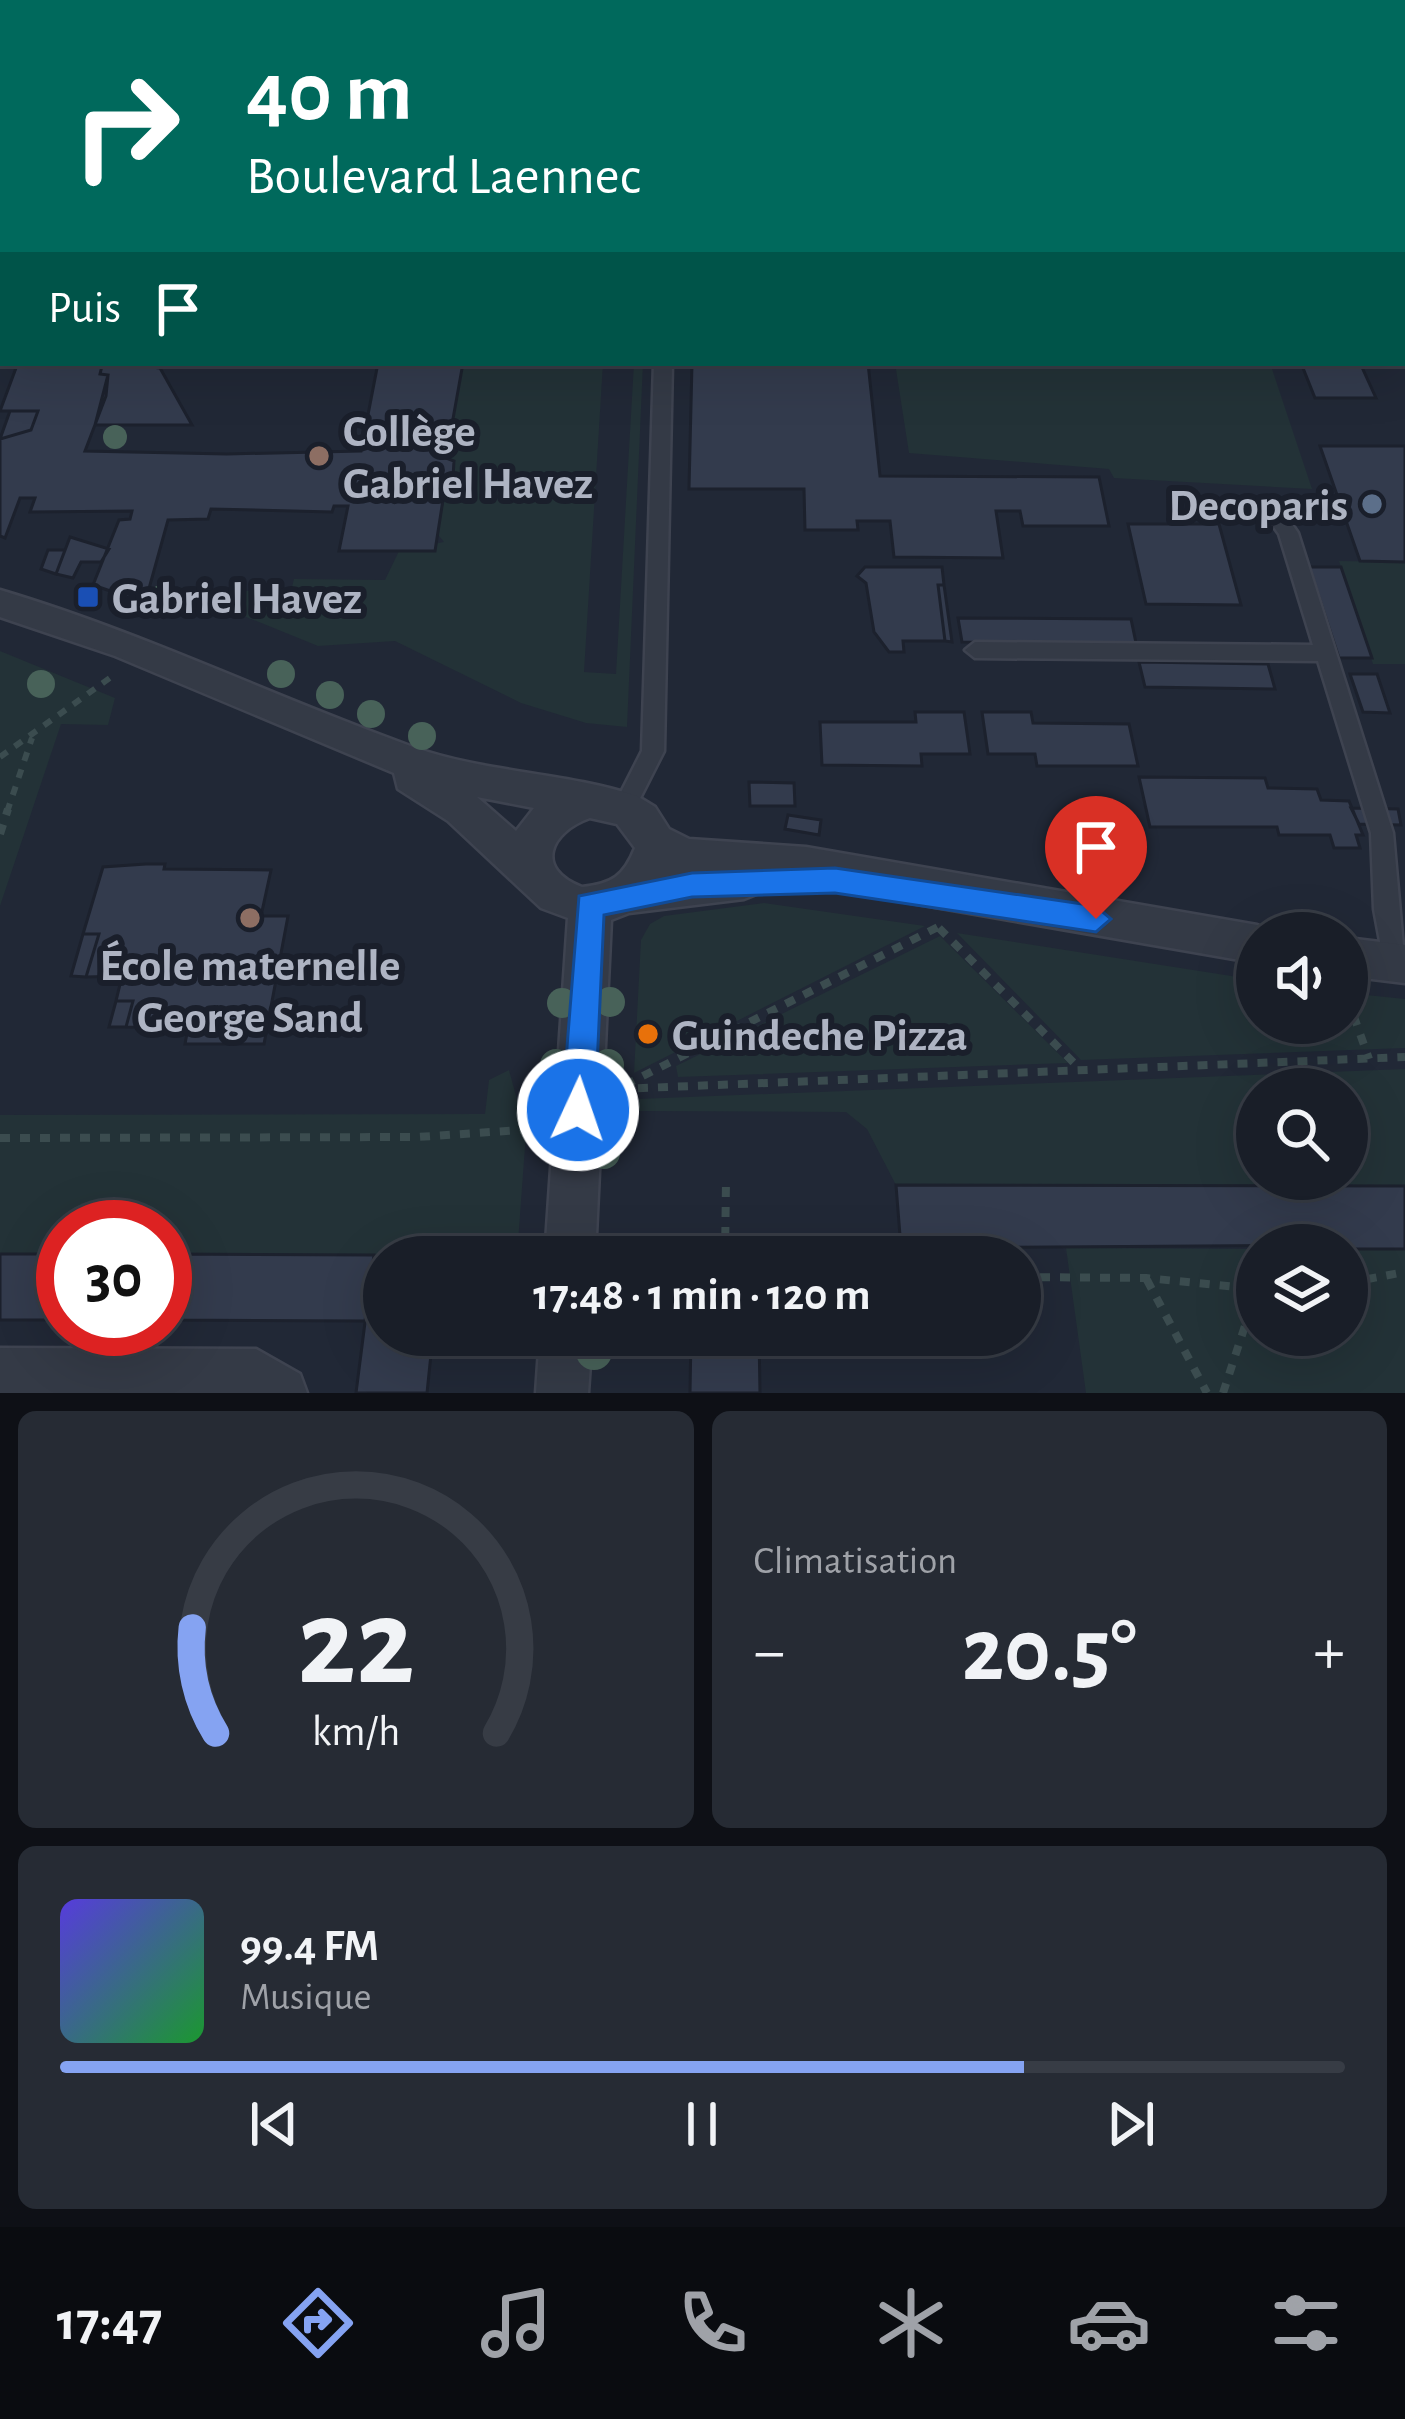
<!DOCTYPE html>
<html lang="fr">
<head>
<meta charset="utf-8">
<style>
  :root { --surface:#191e28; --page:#262b34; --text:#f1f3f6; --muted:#9fa2a8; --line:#373c45; --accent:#85a3f2 }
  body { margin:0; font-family:"Alegreya Sans",sans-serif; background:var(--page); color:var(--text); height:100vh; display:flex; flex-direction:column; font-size:45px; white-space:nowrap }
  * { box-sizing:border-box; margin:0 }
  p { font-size:39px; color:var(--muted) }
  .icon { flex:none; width:66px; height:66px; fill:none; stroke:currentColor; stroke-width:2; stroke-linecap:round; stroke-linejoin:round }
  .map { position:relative; height:1393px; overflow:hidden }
  .panel { display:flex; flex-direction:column; gap:18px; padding:18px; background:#0e1016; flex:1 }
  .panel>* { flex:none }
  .top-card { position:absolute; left:0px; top:0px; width:1407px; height:366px; box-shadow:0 12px 48px #0002,0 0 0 3px var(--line); background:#00695c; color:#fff; overflow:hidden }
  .controls { position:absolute; left:1236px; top:912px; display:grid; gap:24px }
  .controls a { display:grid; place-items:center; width:132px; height:132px; border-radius:50%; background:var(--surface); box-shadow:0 12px 48px #0002,0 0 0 3px var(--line); font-size:60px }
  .speed { position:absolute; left:36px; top:1200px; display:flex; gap:24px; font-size:60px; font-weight:700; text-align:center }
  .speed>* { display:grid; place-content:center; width:156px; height:156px; border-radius:50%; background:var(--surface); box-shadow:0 12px 48px #0002,0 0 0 3px var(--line); line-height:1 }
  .speed .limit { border:18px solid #d22; background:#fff; color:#111 }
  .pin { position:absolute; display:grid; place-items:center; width:102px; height:102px; color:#fff; margin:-123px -51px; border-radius:50% 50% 50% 0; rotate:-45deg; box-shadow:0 0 12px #0007 }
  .pin .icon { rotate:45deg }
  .me { position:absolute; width:132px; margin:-66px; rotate:3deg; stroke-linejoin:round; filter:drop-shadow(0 0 9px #0008) }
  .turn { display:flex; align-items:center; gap:42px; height:252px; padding:0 48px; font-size:54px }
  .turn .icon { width:156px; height:156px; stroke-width:2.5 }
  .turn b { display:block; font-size:84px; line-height:102px }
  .then { display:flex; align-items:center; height:114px; padding:0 48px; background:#0003; gap:24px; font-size:45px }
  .big { font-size:90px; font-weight:700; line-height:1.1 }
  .panel .widget { flex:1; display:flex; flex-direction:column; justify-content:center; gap:18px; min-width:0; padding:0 42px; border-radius:18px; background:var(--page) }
  .panel .dial { align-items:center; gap:0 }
  .dial svg { height:312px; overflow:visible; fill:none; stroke:var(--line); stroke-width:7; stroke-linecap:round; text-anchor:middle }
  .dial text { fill:var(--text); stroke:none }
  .song { display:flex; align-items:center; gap:36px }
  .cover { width:144px; height:144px; border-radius:18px; background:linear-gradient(135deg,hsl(250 70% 55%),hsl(130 70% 35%)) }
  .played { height:12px; border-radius:6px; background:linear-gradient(90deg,var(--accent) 75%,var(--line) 75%) }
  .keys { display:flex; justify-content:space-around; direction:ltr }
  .heat { display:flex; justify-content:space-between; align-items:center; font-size:66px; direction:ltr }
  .panel .tiles { flex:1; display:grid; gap:18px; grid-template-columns:1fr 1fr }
  .widget:last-child { grid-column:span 2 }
  .trip { position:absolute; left:363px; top:1236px; width:678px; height:120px; border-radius:60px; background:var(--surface); box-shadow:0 12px 48px #0002,0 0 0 3px var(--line); font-weight:700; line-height:120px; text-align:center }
  .menu { display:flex; height:192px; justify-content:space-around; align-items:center; background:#0a0c10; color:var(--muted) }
  .menu .icon { width:84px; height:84px }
  .menu .current { color:var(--accent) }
  .menu b { font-size:54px; color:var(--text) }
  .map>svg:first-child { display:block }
</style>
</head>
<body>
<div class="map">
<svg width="1405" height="1393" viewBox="0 0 1405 1393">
  <rect width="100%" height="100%" fill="#212836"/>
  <!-- green -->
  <path fill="#233237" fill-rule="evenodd" d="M463 363H603L584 672 616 674 634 363H643L627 727 586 723 521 703 395 641 318 646 234 612 238 591H291L294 579 385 580 399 551 444 542 436 532C441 508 454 480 454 461L446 458Z
    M895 363H1270L1312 489 1114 478 1109 469 909 453Z
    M1339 561 1405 562V664H1373Z
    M0 651 115 698 108 725 61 724 0 906Z
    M764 903 925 926 634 1073 641 940 650 924 664 916Z
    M957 933 1257 980V1023H1347V993L1405 999V1048L1081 1060Z
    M940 936 1068 1063 678 1077 676 1066Z
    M1405 1069V1186L896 1185 867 1129 846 1112 639 1111V1099ZM1257 1089H1347V1179H1257Z
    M509 1070 526 1133 517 1256 165 1254V1227H63V1254H0V1115L485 1114 489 1080Z
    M1066 1248 1257 1249V1335H1347V1249H1405V1393H1086Z"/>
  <!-- building -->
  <path fill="#333b4d" stroke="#1c212d" stroke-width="3" d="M23 363H115L102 366 100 374 108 375 106 396 85 451 227 454 361 451 378 363H463L446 458 454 461 453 477 445 487 435 551H339L348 506H334L332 512 211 509 208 519 168 520 145 603 93 585 119 520 130 519 132 511 30 512 35 498H20L5 538 0 536V439L31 430 38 411H0L16 368Z
    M115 363 160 368 192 425H95L108 375 100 374 102 366Z
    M692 363H868L880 476 1099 477 1109 526H1023L1020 511H996L1003 558 894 557 890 521H857L858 530H805L804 489H689Z
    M1301 363H1360L1376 398H1315Z
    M10 411H38L31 430 0 439Z
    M1320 446H1405V562L1360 561Z
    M1128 524H1219L1241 605 1146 604Z
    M70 537 109 549 101 562H81L73 578 56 574Z
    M48 550H65L56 574 41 569Z
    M865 567H942L944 585H938L945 641H903L904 652H889L874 632 866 583 857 576Z
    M1309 567H1341L1372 658H1339Z
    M938 585H944L952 642 945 641Z
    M958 618 1131 619 1136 643 962 642Z
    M1139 662 1268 664 1275 689 1145 687Z
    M1350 674H1377L1390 713 1363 712Z
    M915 712H964L970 754H921L922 766 822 765 820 722H916Z
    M982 712H1031L1033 723 1129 724 1138 766H1037L1035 754H988Z
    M1139 777 1265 778 1268 788 1317 789 1321 800 1349 801 1363 835H1356L1360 848H1334L1330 835H1279L1277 827H1150Z
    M749 782 794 783 795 806H750Z
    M1351 808 1398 809 1401 825 1359 824Z
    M788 815 821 820 819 835 785 829Z
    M146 864H165L164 869 271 870 261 916H288L264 1044H185L188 1028 126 1027 133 1001H116L122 976 86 977 99 934H83L103 867Z
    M83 934H99L86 977 71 976Z
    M116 1001H133L126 1027H109Z
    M896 1185 1405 1186V1249H1347V1245L901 1248Z
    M0 1254H63V1320H0Z
    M165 1254 374 1255 365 1321 165 1320Z
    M368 1299H384V1335H433L427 1393H356Z
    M691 1335H759L760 1393H690Z"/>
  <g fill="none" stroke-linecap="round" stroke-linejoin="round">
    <!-- lane casing -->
    <g stroke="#3e4350" stroke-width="5">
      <path id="lane" d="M654 363H672L664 751 632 814H616L613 808 642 751Z
        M1278 512 1285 514 1298 533 1393 833 1405 969 1396 973 1388 970 1384 963 1374 909 1371 833 1318 661 975 658 965 650 975 642 1313 645 1279 534 1268 519Z"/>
    </g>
    <!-- street casing -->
    <g stroke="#3e4350" stroke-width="5">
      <path id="street" d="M1404 127H1405V143H1404Z
        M1404 202H1405V222H1404Z
        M0 590C142 632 274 697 413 747 486 773 564 772 637 796L655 807 669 829 689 839 806 847 1257 925 1274 933H1257V963L768 878 759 893 744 899 629 913 611 920 595 1257H545L568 918 541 908 448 821 398 789 394 773 115 656 0 617ZM477 797 534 808 516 831ZM590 818 617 824 635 848C624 876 612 884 582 887 534 869 550 832 590 818Z
        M1347 938 1405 945V983L1347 976Z
        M540 1335H592L588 1393H536Z
        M0 1348 256 1349 300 1374 307 1393H0Z"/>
    </g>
    <!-- secondary casing -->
    <g stroke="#3e4350" stroke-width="5">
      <path id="secondary" d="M125 0H167L169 3H127Z
        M178 0H224L226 3H180Z"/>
    </g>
    <!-- path-far1 -->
    <path stroke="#3b4c4f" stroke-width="6" stroke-dasharray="9 9" stroke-linecap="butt" d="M0 757 114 675
      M7 812 32 738"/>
    <!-- path -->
    <path stroke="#3b4c4f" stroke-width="8" stroke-dasharray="10 10" stroke-linecap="butt" d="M0 834 8 809
      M939 928 1081 1070
      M1347 997 1369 1059
      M625 1085 938 927
      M618 1089 1405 1057
      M0 1138 418 1137 535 1129
      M725 1257 726 1181
      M1020 1277 1146 1278 1257 1289
      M1147 1280 1207 1393
      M1347 1283 1405 1272
      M1223 1393 1257 1289"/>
    <!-- lane -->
    <use href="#lane" fill="#343a46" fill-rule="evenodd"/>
    <!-- street -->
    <use href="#street" fill="#343a46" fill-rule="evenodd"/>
    <!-- secondary -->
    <use href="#secondary" fill="#424959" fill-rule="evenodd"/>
  </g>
  <!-- trees -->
  <g fill="#486259">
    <circle cx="115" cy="437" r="12"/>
    <circle cx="162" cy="599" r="14"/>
    <circle cx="281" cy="674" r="14"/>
    <circle cx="41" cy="684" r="14"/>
    <circle cx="330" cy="695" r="14"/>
    <circle cx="371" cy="714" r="14"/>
    <circle cx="422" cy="736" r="14"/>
    <circle cx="610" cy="1002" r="15"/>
    <circle cx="562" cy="1003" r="15"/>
    <circle cx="556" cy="1065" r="16"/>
    <circle cx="608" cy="1065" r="16"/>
    <circle cx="604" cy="1153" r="16"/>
    <circle cx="594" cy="1352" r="18"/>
  </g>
  <!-- route -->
  <path fill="#1a73e8" stroke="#114b97" stroke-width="3" d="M835 868 1096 906 1111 919 1096 932 835 893 692 897 604 915 595 1110 590 1121 578 1125 566 1121 562 1110 579 896 692 873Z"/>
  <!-- markers -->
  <g fill="#8d6e63" stroke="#1a1f2b" stroke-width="4.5">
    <circle cx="319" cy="456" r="12"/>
    <circle cx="250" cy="918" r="12"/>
  </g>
  <circle fill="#5c6f8a" stroke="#1a1f2b" stroke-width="4.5" cx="1372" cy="504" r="12"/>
  <rect fill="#1a4fb4" stroke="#1a1f2b" stroke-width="4.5" x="76" y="585" width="24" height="24" rx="6"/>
  <circle fill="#e8710a" stroke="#1a1f2b" stroke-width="4.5" cx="648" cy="1034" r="12"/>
  <g text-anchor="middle" stroke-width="12" stroke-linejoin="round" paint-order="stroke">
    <!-- poi labels -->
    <g font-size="45" font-weight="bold" fill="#aeb4c3" stroke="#1a1f2b" text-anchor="start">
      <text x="343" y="446">Collège<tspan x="343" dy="52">Gabriel Havez</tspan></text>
      <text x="1348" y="520" text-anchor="end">Decoparis</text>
      <text x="112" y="613">Gabriel Havez</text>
      <text x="250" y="980" text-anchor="middle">École maternelle<tspan x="250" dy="52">George Sand</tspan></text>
      <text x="672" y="1050">Guindeche Pizza</text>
    </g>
  </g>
</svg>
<div class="controls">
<a><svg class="icon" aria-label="sound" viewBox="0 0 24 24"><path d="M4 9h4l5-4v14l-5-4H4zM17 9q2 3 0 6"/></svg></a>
<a><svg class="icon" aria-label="search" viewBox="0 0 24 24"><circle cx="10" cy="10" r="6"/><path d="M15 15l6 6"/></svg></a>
<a><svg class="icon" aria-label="layers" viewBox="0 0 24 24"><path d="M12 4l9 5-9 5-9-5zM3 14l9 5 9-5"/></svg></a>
</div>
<div class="speed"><div class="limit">30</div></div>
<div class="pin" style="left:1096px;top:919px;background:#d93025"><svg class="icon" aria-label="arrive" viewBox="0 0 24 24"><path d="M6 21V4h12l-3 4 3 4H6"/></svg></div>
<svg class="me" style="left:578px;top:1110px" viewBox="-20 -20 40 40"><circle r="17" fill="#1a73e8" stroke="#fff" stroke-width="3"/><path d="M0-11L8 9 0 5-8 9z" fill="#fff"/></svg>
<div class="trip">17:48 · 1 min · 120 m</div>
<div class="top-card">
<div class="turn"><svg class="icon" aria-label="right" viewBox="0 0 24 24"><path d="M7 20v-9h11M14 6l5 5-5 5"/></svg><div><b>40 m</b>Boulevard Laennec</div></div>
<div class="then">Puis<svg class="icon" aria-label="arrive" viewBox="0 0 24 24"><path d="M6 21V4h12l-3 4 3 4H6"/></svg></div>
</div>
</div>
<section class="panel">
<div class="tiles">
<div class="widget dial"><svg viewBox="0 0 100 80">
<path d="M14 69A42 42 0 1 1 86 69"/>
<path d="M14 69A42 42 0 0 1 8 42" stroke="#85a3f2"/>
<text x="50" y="56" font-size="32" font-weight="700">22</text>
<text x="50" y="72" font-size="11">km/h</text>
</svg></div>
<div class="widget"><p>Climatisation</p>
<div class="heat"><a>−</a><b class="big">20.5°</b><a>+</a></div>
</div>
<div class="widget">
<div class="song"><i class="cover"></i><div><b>99.4 FM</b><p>Musique</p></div></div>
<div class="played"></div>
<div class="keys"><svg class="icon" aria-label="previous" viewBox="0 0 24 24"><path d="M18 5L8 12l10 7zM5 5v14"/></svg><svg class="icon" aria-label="pause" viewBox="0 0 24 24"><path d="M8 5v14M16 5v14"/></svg><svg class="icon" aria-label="next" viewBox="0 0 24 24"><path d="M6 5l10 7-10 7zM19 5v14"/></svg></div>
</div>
</div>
</section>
<nav class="menu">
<b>17:47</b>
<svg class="icon current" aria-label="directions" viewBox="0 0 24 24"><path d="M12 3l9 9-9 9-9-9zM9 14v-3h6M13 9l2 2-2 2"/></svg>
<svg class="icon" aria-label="music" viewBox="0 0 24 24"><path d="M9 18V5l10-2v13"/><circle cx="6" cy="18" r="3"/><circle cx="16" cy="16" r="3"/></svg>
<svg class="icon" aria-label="phone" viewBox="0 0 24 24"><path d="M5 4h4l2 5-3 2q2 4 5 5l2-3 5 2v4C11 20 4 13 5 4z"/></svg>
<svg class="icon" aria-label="climate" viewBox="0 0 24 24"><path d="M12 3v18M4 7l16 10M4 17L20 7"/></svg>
<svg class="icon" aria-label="car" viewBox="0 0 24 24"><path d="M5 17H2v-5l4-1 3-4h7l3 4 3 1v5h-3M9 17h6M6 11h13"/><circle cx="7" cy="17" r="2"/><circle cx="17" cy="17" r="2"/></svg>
<svg class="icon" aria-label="filters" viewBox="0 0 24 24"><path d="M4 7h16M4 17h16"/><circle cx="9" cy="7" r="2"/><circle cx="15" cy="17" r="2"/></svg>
</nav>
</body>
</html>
